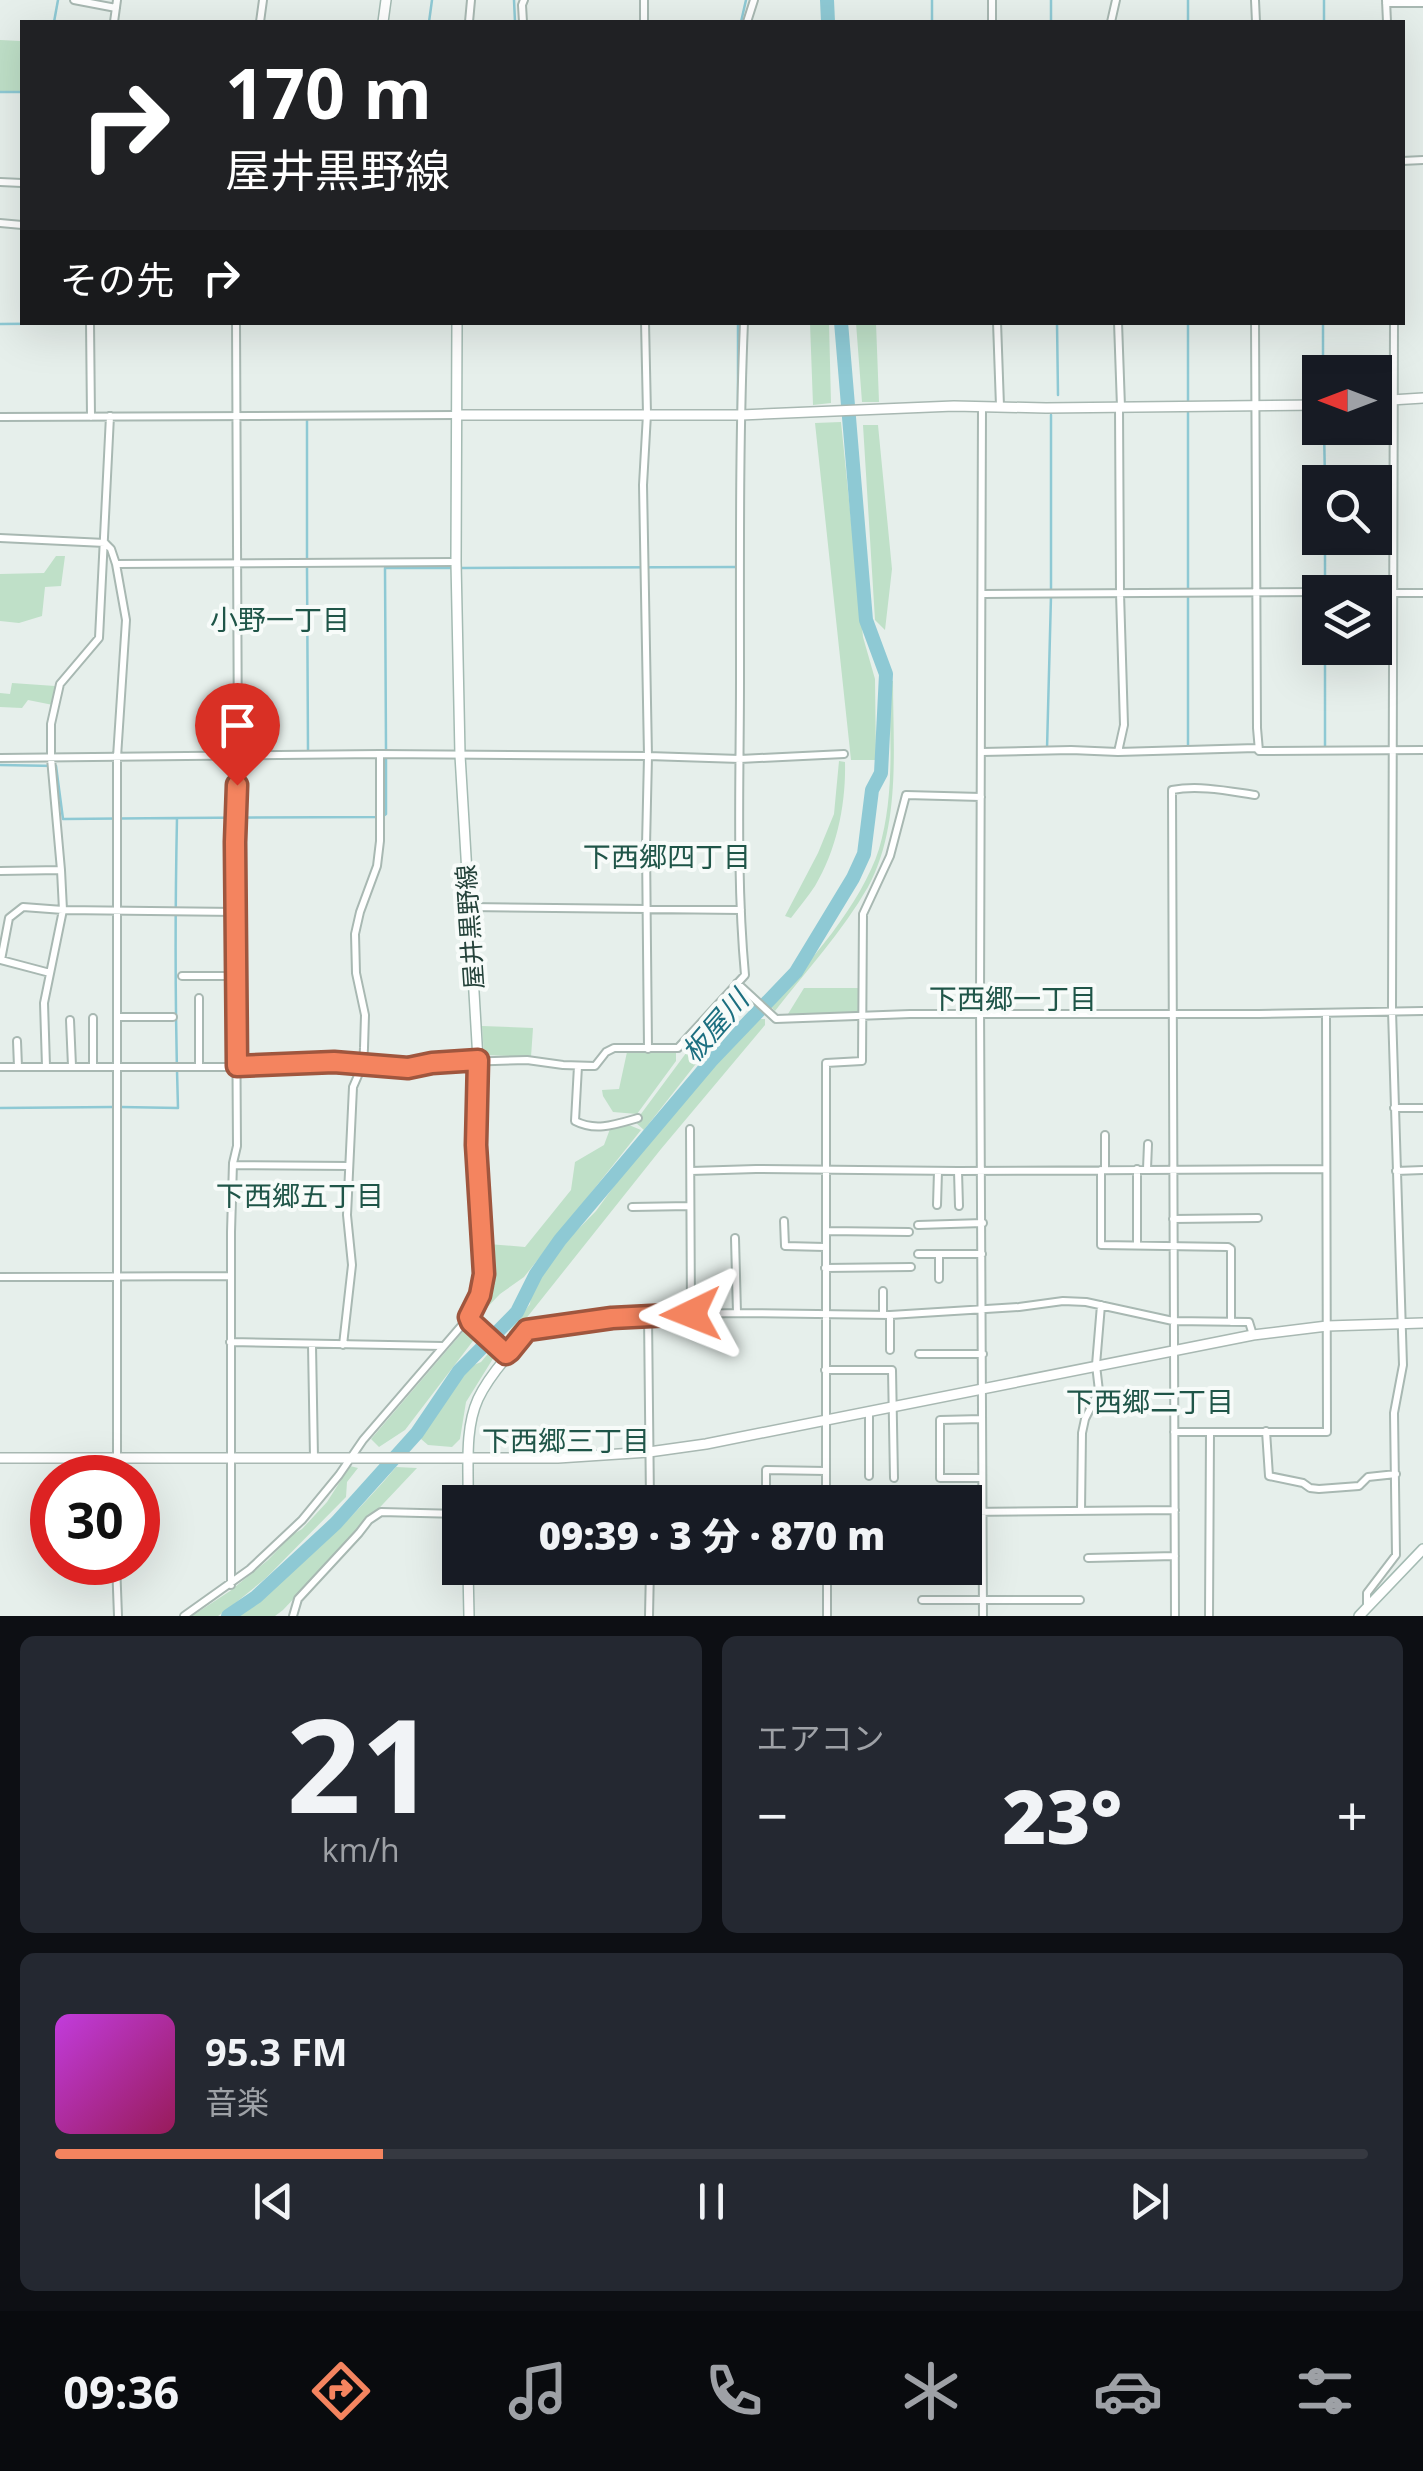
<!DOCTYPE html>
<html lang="ja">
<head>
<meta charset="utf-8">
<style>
  :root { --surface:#171b24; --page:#242831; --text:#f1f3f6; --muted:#9ea1a6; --line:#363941; --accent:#f4845f }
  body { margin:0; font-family:"Open Sans","Noto Sans JP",sans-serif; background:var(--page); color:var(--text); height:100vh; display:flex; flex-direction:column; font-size:38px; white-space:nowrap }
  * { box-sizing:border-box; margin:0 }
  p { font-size:32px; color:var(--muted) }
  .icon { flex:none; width:55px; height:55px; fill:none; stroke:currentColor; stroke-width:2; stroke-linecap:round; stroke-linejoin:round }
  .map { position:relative; height:1616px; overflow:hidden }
  .drawer { display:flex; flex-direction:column; gap:20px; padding:20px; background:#0d0f14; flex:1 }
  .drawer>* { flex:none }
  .banner { position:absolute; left:20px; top:20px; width:1385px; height:305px; border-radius:0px; box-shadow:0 10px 40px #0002; background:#202124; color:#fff; overflow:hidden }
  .needle { width:65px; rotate:270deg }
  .buttons { position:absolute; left:1302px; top:355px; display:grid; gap:20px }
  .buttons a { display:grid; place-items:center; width:90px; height:90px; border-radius:0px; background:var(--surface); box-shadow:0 10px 40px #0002; font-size:50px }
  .speed { position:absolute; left:30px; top:1455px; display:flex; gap:20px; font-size:50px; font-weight:700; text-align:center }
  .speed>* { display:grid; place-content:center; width:130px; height:130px; border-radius:50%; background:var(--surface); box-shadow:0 10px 40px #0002; line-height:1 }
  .speed .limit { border:15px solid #d22; background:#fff; color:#111 }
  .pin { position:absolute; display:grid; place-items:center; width:85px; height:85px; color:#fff; margin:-102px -42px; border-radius:50% 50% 50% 0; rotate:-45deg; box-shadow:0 0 10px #0007 }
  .pin .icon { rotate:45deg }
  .me { position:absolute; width:110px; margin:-55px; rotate:268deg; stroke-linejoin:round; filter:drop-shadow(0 0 8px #0008) }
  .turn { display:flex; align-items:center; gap:35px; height:210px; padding:0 40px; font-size:45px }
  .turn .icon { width:130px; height:130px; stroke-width:2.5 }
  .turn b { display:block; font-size:70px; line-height:85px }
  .then { display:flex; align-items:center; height:95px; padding:0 40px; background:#0003; gap:20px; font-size:38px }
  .big { font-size:75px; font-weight:800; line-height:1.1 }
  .drawer .card { flex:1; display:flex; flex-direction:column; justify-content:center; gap:15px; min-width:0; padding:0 35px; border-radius:15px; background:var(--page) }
  .drawer .dial { align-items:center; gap:0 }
  .dial b { font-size:130px; line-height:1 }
  .song { display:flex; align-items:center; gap:30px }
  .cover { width:120px; height:120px; border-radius:15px; background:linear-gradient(135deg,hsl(290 70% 55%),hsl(330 70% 35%)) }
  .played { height:10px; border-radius:5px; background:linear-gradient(90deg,var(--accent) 25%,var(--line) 25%) }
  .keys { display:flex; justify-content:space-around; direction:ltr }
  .heat { display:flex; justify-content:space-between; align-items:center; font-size:55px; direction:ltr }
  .drawer .tiles { flex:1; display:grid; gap:20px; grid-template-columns:1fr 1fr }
  .card:last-child { grid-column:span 2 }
  .trip { position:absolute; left:442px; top:1485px; width:540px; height:100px; border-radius:0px; background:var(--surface); box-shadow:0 10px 40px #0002; font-weight:800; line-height:100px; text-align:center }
  .dock { display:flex; height:160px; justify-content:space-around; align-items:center; background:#090b0e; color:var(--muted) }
  .dock .icon { width:70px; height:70px }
  .dock .selected { color:var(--accent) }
  .dock b { font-size:45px; color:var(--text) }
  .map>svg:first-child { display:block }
</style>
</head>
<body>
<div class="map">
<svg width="1423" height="1616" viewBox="0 0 1423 1616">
  <rect width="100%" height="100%" fill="#e6efeb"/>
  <!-- green -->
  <path fill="#bfe0c8" d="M22 32V93L0 92V40L21 41Z
    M810 323H829L831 403 813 405Z
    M856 323H876L879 402H862Z
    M841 422 863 637 875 679 876 760H851L815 423Z
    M863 425H878L892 569 885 630 875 620Z
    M56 556H65L61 586 45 587 42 616 19 623 0 621V574L44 573Z
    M889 681H893C893 748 901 826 868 887 843 931 806 971 775 1011L769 1005C808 966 862 903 879 849 895 795 890 737 889 681Z
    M12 683 55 686 53 705 28 700 22 708 0 707V693L10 694Z
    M839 761 845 762C846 804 837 849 815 886 808 897 799 907 791 918L785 916 818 853 834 814Z
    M804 988H860V1013L788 1014Z
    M739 993 746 1000 644 1130 635 1122 715 1014Z
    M755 1019H765V1025L661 1149 505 1345 500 1344 530 1304 532 1287 540 1268 596 1211 633 1160 660 1131 668 1116Z
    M482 1026 533 1028 531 1057 484 1055Z
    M627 1052 676 1053V1061L637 1114 613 1112 603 1096 602 1090 619 1089Z
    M629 1125 641 1130 524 1277 500 1294 474 1321 470 1318 474 1303 495 1285 488 1286V1244L525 1247 571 1190 575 1162 604 1145 610 1129Z
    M467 1327 476 1337 405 1430 379 1447 371 1439Z
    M492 1349 494 1357 466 1402 460 1439 452 1447 428 1445 421 1439 425 1428 459 1371 481 1362Z
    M350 1466 358 1468 347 1482 346 1497 266 1578 228 1609 218 1616H192L230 1591 268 1560 292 1535 302 1529 327 1502Z
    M396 1467 417 1468 283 1610 275 1616H239C295 1572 350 1522 396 1467Z"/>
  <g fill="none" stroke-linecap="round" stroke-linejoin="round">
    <!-- stream -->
    <path stroke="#8ec9d4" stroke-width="2.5" d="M514 0 515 22
      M932 0V22
      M1051 0V22
      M1188 0V22
      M1324 0V22
      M54 22 58 0
      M429 22 432 0
      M741 22 746 0
      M0 92H22
      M433 322 452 323
      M1057 322 1058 395
      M1188 322V401
      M1323 322V372
      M460 323 552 322
      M0 324 213 322
      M738 409V322
      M1188 409V746
      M307 420V559
      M1324 428 1325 482
      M1325 538V591
      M307 567 308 751
      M461 568 738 567
      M1325 648V747
      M1047 749 1051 596V415
      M386 750 385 568H451
      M0 765 56 766 63 819 176 818
      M121 1107 178 1108C175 1011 175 914 177 818L382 817 386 814V758
      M0 1108 113 1107"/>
    <!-- river -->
    <path stroke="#8ec9d4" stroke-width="14" d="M827 0 828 22
      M228 1616 256 1597 336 1523 417 1433 459 1371 517 1312 536 1274 560 1240 711 1061 796 972 853 878 864 854 872 790 881 773 886 674 866 620 841 322"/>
    <!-- minor casing -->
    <g stroke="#a8b8b2" stroke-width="10">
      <path id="minor" d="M74 0 116 8
        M992 0V22
        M1255 0 1256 22
        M1386 0 1387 22
        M1386 3H1423
        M114 22 117 0
        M260 22 263 0
        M469 22 471 0
        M523 22 522 5 524 0
        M644 22V0
        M747 22 754 0
        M1111 22 1116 0
        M1402 161 1423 160
        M0 182 22 183
        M0 223 22 225
        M90 322 91 417
        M645 322 647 414 643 485 648 756 646 846 648 1049
        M997 322 1000 406
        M1118 322 1121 407
        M1255 322 1257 728 1259 751
        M982 407 980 1002 983 1616
        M0 417 457 415
        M0 538 105 543
        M105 543 111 549 116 564 126 620 117 757V1478
        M116 564 456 562
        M1375 593H1423
        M983 594 1324 592
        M982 752 1071 750 1118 752 1256 748 1259 751 1423 750
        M1118 752 1124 725 1120 593 1119 407
        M0 758 380 754 648 756 740 759 844 754
        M0 871 61 870
        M468 907 741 910
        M1 960 9 918 23 907 63 910 237 912
        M1 960 50 973
        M182 976H236
        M737 983 776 1019 910 1014H1259L1423 1011
        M199 998V1066
        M117 1017H173
        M93 1018V1066
        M70 1020 72 1066
        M17 1041 18 1067
        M46 1066 44 1003 63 910 61 870 51 758V724L60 684 99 638 110 416
        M578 1066 575 1121C596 1132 617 1124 638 1118
        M0 1067H237L334 1062 408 1068 432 1063 527 1060 563 1065 595 1066 606 1052 614 1048H678L745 975C736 877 740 777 740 679 740 560 739 441 744 322
        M1394 1108H1423
        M690 1129 691 1314
        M1105 1135V1170
        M233 1165 349 1166
        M1137 1169V1245
        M1147 1169 1148 1144
        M1101 1170V1245L1228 1247 1231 1249V1322
        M691 1171 756 1169 958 1171 1326 1169
        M958 1171 959 1206
        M1396 1171 1423 1170
        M937 1205 938 1171
        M632 1207 690 1206
        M1173 1219 1258 1218
        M784 1221 785 1246 825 1247
        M918 1225 983 1223
        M826 1231 909 1232
        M735 1238 737 1313
        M918 1254H982
        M939 1254V1279
        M825 1268 911 1267
        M0 1277 230 1276
        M883 1291V1315
        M648 1315 650 1502
        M230 1342 443 1346
        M312 1345 314 1458
        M343 1345 352 1265 347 1215 353 1087 363 1064 364 1048 365 1015 356 973 355 934 360 912 377 866 380 841V754
        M890 1350V1315
        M506 1353 510 1351 527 1330 611 1318 648 1315 737 1313 890 1315 1019 1307 1063 1301 1086 1302 1173 1321 1249 1322 1253 1335
        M919 1354H983
        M825 1370H892L894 1478
        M982 1419 940 1420V1478H982
        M1266 1431 1269 1476 1303 1483 1310 1488 1319 1489 1359 1486 1368 1477 1396 1474
        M1174 1432H1327L1326 1013
        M869 1476V1411
        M766 1491V1470L826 1471
        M826 1502V1063L862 1061 863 914 890 856 906 795 981 797
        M1081 1511 1082 1433 1085 1419 1099 1391 1096 1365 1101 1305
        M965 1512 1175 1510
        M1088 1558 1175 1556
        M116 1562 118 1616
        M723 1568V1578H914V1568
        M827 1568V1616
        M231 1585V1232L233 1163 237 1146 235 842 238 757 236 322
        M922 1600H1080
        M1367 1606V1593L1396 1555 1394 1413 1403 1365 1392 1011 1394 322
        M184 1616 250 1569 302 1520 339 1475 363 1440 469 1317
        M293 1616 298 1599 359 1533 369 1520 381 1512 460 1514
        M649 1616 650 1568
        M1175 1616 1172 790C1199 785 1228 791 1255 795
        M1209 1616 1210 1432"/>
    </g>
    <!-- tertiary casing -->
    <g stroke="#a8b8b2" stroke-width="12">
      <path id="tertiary" d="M1375 401 1423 398
        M458 415H741L954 406 1046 408 1320 405
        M0 1458H558L649 1452 706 1444 1253 1335 1327 1326 1423 1323"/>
    </g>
    <!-- secondary casing -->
    <g stroke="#a4bbb3" stroke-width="12">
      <path id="secondary" d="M383 22 386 0
        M457 322 456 562 460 755 478 1060 476 1145 484 1274 480 1295 469 1317 471 1322 506 1353 505 1359C495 1371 485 1384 478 1399 464 1430 469 1470 468 1502
        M468 1568 469 1616
        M1359 1616 1423 1549"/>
    </g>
    <!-- minor -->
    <use href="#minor" stroke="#fff" stroke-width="6"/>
    <!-- tertiary -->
    <use href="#tertiary" stroke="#fff" stroke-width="9"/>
    <!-- secondary -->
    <use href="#secondary" stroke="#fff" stroke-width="9"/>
  </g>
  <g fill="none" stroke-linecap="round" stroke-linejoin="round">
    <!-- route casing -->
    <g stroke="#9f563e" stroke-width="25">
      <path id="route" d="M237 785 235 842 237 1066 334 1062 408 1068 432 1063 478 1060 476 1145 484 1274 480 1295 469 1317 471 1322 506 1354 510 1351 527 1330 612 1318 691 1314"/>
    </g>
    <!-- route -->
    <use href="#route" stroke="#f4845f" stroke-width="18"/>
  </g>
  <g text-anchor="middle" stroke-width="8" stroke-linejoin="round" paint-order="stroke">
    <!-- street labels -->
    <g font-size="25" fill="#24423a" stroke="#f7fbf9">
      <text transform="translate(470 927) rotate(-94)" y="9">屋井黒野線</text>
    </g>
    <!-- neighbourhood labels -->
    <g font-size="28" fill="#1f5548" stroke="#f7fbf9">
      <text x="280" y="630">小野一丁目</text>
      <text x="667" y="867">下西郷四丁目</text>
      <text x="1013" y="1009">下西郷一丁目</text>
      <text x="300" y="1206">下西郷五丁目</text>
      <text x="1150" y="1412">下西郷二丁目</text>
      <text x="566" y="1451">下西郷三丁目</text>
    </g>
    <!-- water labels -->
    <g font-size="28" font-style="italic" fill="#1c6f80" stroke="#f7fbf9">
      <text transform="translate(715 1026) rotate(-49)" y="10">板屋川</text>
    </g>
  </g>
</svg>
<div class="buttons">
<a><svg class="needle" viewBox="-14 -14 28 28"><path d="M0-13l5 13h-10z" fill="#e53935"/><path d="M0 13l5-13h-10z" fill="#9ea1a6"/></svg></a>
<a><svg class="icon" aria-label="search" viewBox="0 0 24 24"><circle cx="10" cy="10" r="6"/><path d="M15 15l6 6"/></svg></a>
<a><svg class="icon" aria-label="layers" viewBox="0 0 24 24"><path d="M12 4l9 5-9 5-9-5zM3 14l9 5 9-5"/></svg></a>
</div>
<div class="speed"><div class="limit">30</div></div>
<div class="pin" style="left:237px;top:785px;background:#d93025"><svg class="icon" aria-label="arrive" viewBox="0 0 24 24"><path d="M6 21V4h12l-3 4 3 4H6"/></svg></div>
<svg class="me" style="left:691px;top:1314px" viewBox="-20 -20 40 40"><path d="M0-17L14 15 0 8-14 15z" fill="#f4845f" stroke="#fff" stroke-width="4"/></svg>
<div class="trip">09:39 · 3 分 · 870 m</div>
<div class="banner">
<div class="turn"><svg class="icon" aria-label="right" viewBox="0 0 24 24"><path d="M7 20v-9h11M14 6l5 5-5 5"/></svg><div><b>170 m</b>屋井黒野線</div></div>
<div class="then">その先<svg class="icon" aria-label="right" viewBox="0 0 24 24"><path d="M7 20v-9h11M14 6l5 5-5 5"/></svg></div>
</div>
</div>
<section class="drawer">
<div class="tiles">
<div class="card dial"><b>21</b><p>km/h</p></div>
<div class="card"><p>エアコン</p>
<div class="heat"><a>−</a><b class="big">23°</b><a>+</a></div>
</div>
<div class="card">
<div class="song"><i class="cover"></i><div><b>95.3 FM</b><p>音楽</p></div></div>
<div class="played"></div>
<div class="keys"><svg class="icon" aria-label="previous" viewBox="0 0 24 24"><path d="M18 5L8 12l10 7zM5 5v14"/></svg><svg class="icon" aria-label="pause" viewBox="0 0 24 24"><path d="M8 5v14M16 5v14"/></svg><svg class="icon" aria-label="next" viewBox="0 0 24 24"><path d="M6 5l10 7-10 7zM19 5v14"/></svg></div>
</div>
</div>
</section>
<nav class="dock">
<b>09:36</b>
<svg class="icon selected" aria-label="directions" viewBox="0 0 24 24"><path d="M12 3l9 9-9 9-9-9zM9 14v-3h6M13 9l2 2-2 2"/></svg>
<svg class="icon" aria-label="music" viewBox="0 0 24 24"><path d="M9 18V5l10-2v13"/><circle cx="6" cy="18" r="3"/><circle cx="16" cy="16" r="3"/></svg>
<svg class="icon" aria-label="phone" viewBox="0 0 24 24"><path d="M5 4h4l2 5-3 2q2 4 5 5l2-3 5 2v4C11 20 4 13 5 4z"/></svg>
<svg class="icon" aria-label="climate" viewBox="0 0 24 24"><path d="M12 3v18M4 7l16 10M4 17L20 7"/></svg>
<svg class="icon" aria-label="car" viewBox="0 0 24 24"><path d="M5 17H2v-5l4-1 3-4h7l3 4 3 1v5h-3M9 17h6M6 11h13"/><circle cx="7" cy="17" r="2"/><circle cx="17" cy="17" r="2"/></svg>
<svg class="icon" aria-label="filters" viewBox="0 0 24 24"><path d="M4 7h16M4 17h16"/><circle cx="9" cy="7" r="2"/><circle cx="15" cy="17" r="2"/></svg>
</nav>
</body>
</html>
